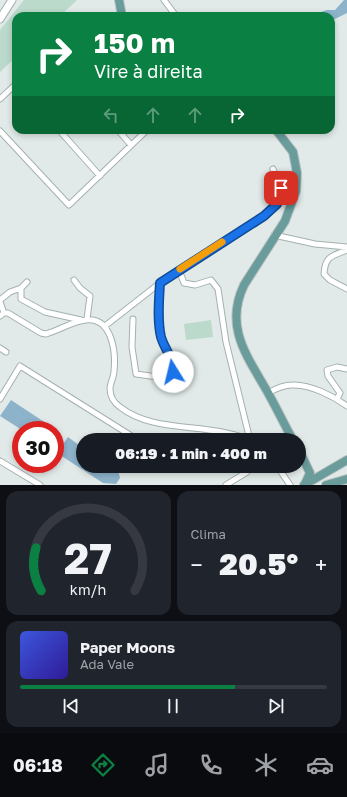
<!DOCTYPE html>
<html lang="pt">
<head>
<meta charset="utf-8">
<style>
  :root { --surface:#171b24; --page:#20242c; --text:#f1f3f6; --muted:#9ea1a6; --line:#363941; --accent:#0b8043 }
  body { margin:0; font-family:"Golos Text",sans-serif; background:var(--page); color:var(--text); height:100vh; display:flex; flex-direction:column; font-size:15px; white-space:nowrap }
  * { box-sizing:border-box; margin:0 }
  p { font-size:13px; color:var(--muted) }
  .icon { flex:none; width:22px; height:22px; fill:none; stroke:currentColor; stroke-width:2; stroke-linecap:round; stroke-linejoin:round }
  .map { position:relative; height:485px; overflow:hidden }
  .side { display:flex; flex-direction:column; gap:6px; padding:6px; background:#0d0f14; flex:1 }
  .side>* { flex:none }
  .guide { position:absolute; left:12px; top:12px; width:323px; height:122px; border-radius:12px; box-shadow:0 2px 6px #0003; background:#0b8043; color:#fff; overflow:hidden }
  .speed { position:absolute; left:12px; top:421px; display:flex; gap:8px; font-size:20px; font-weight:700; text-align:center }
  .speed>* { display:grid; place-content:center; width:52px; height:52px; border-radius:50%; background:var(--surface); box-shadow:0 2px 6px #0003; line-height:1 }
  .speed .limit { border:6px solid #d22; background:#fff; color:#111 }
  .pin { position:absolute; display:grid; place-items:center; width:34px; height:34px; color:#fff; margin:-17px; border-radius:8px; box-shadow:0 2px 6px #0006 }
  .me { position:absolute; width:44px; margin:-22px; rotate:351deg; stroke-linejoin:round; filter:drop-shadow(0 0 3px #0008) }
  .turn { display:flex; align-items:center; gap:14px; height:84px; padding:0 16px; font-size:18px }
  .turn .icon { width:52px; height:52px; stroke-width:2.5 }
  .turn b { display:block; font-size:28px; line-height:34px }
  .lanes { display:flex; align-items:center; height:38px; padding:0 16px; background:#0003; justify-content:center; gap:20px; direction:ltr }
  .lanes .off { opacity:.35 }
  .big { font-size:30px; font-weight:800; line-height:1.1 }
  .side .tile { flex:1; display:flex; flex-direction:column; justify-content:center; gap:6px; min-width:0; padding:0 14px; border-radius:12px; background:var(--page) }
  .side .dial { align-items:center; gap:0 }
  .dial svg { height:104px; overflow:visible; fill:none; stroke:var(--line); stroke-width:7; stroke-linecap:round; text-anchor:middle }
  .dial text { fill:var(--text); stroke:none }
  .song { display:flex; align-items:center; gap:12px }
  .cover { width:48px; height:48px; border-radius:6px; background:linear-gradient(135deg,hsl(230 70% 55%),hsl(250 70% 35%)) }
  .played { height:4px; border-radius:2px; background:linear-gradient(90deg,var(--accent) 70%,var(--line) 70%) }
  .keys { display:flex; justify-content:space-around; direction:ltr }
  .heat { display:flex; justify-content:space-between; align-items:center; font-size:22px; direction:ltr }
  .side .tiles { flex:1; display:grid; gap:6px; grid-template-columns:1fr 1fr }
  .tile:last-child { grid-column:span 2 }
  .trip { position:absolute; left:76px; top:433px; width:230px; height:40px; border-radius:20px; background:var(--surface); box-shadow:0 2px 6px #0003; font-weight:800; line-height:40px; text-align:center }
  .menu { display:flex; height:64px; justify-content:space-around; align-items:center; background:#090b0e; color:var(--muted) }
  .menu .icon { width:28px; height:28px }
  .menu .current { color:var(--accent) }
  .menu b { font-size:18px; color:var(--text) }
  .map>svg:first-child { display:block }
</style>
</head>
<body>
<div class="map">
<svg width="347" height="485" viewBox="0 0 347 485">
  <rect width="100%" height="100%" fill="#e1eae8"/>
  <!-- green -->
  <path fill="#bbdacb" d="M24 0H77L60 16H16V57L0 72V30Z
    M211 320 213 337 186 340 184 324Z"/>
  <!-- water -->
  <path fill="#8db3cb" d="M344 0H347V13L331 21V16H319L318 13 327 10H335Z
    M11 400 58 431 55 435V430H22L0 416Z
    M68 437 83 448V466C95 466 118 461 120 478L116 484 103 483 57 453Z"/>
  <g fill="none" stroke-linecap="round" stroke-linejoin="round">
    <!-- street casing -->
    <g stroke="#a4b1b0" stroke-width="7">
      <path id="street" d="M164 0 176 16
        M0 99 16 84
        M59 130 100 176
        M118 130 131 145
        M0 131 69 205 147 130
        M274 235 315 244 347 247
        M347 250C332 256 325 256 324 274L330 280 347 289
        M179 270 184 283 195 285 211 280 218 289 226 342 250 440
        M74 280 80 288 90 296 87 319
        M27 282 21 288V299L45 312 81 320
        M0 300 10 292 21 288
        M0 302 4 313
        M0 316 4 313H8L41 333 46 334C60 330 73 321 86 320 112 317 116 352 114 371 114 377 110 383 110 389 110 396 114 403 120 407 148 429 189 425 222 432 231 434 240 435 248 440
        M133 319 132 347 136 374 165 378 170 377C179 361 164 351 161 336 158 319 159 300 160 283
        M105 326 160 283 264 216 277 204 281 188 273 169
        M0 348 6 352
        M268 393C275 389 284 385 292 385 310 384 333 396 347 406
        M0 399 20 366 138 440
        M337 399 340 393 328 376 327 370 337 367 347 369
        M0 461 40 485
        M277 466 290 485
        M226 485 247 472 251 466"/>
    </g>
    <!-- secondary casing -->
    <g stroke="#a1b5b2" stroke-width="9">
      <path id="secondary" d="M0 19 12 0"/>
    </g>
    <!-- primary casing -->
    <g stroke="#bdc4c3" stroke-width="10">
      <path id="primary" d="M119 0 122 16
        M276 130 293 152 297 173 296 191 285 221 244 285C224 327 247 356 267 391 276 407 284 424 293 440
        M299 450 310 473 305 484
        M304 485 347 460
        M326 485 347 479"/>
    </g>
    <!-- street -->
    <use href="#street" stroke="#fff" stroke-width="5"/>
    <!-- secondary -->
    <use href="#secondary" stroke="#fff" stroke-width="7"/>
    <!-- primary -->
    <use href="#primary" stroke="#699c9b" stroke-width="8"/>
  </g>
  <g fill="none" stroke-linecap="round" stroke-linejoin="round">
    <!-- route casing -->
    <g stroke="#114b97" stroke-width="10">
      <path id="route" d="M173 372C173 355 165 351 161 337 157 320 159 300 160 283L264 216 277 204 281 188"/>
    </g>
    <!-- route -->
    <use href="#route" stroke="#1a73e8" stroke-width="7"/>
    <!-- slow -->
    <path stroke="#f59e0b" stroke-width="7" d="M180 269 222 242"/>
  </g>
</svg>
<div class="speed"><div class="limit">30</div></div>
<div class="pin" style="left:281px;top:188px;background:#d93025"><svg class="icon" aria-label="arrive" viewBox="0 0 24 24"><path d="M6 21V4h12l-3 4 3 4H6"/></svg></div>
<svg class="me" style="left:173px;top:372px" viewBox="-20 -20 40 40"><circle r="19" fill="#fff"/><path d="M0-13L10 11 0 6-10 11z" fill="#1a73e8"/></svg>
<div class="trip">06:19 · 1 min · 400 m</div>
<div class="guide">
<div class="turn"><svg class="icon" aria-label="right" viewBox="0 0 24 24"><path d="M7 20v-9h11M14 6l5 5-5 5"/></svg><div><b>150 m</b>Vire à direita</div></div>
<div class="lanes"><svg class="icon off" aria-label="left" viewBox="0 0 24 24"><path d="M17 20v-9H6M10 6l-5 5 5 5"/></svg><svg class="icon off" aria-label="ahead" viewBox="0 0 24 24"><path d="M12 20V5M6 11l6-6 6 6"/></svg><svg class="icon off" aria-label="ahead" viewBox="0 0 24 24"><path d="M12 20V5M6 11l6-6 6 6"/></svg><svg class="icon" aria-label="right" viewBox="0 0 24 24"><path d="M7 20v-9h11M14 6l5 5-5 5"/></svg></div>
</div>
</div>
<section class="side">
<div class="tiles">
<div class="tile dial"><svg viewBox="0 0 100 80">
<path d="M14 69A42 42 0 1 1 86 69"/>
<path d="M14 69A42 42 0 0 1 10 36" stroke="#0b8043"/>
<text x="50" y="56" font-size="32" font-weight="700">27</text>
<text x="50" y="72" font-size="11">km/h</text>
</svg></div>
<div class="tile"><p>Clima</p>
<div class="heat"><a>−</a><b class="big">20.5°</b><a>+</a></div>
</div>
<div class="tile">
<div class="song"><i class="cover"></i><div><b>Paper Moons</b><p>Ada Vale</p></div></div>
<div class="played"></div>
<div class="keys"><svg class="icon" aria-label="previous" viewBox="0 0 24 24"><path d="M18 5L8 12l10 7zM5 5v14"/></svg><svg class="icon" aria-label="pause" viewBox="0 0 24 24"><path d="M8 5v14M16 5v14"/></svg><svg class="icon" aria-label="next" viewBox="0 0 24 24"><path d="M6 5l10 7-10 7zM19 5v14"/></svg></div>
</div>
</div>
</section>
<nav class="menu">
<b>06:18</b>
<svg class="icon current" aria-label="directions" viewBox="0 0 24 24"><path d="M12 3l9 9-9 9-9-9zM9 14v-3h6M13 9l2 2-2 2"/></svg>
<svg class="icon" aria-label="music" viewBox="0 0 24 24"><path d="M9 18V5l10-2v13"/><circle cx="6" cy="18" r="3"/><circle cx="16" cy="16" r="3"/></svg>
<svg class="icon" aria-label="phone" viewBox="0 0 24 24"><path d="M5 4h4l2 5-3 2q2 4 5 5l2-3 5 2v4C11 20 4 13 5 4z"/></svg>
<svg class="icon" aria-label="climate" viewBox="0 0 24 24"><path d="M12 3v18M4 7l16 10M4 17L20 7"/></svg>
<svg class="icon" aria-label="car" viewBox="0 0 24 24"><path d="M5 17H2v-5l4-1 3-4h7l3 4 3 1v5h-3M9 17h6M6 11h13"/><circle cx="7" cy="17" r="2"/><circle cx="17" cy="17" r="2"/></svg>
</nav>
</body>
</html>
